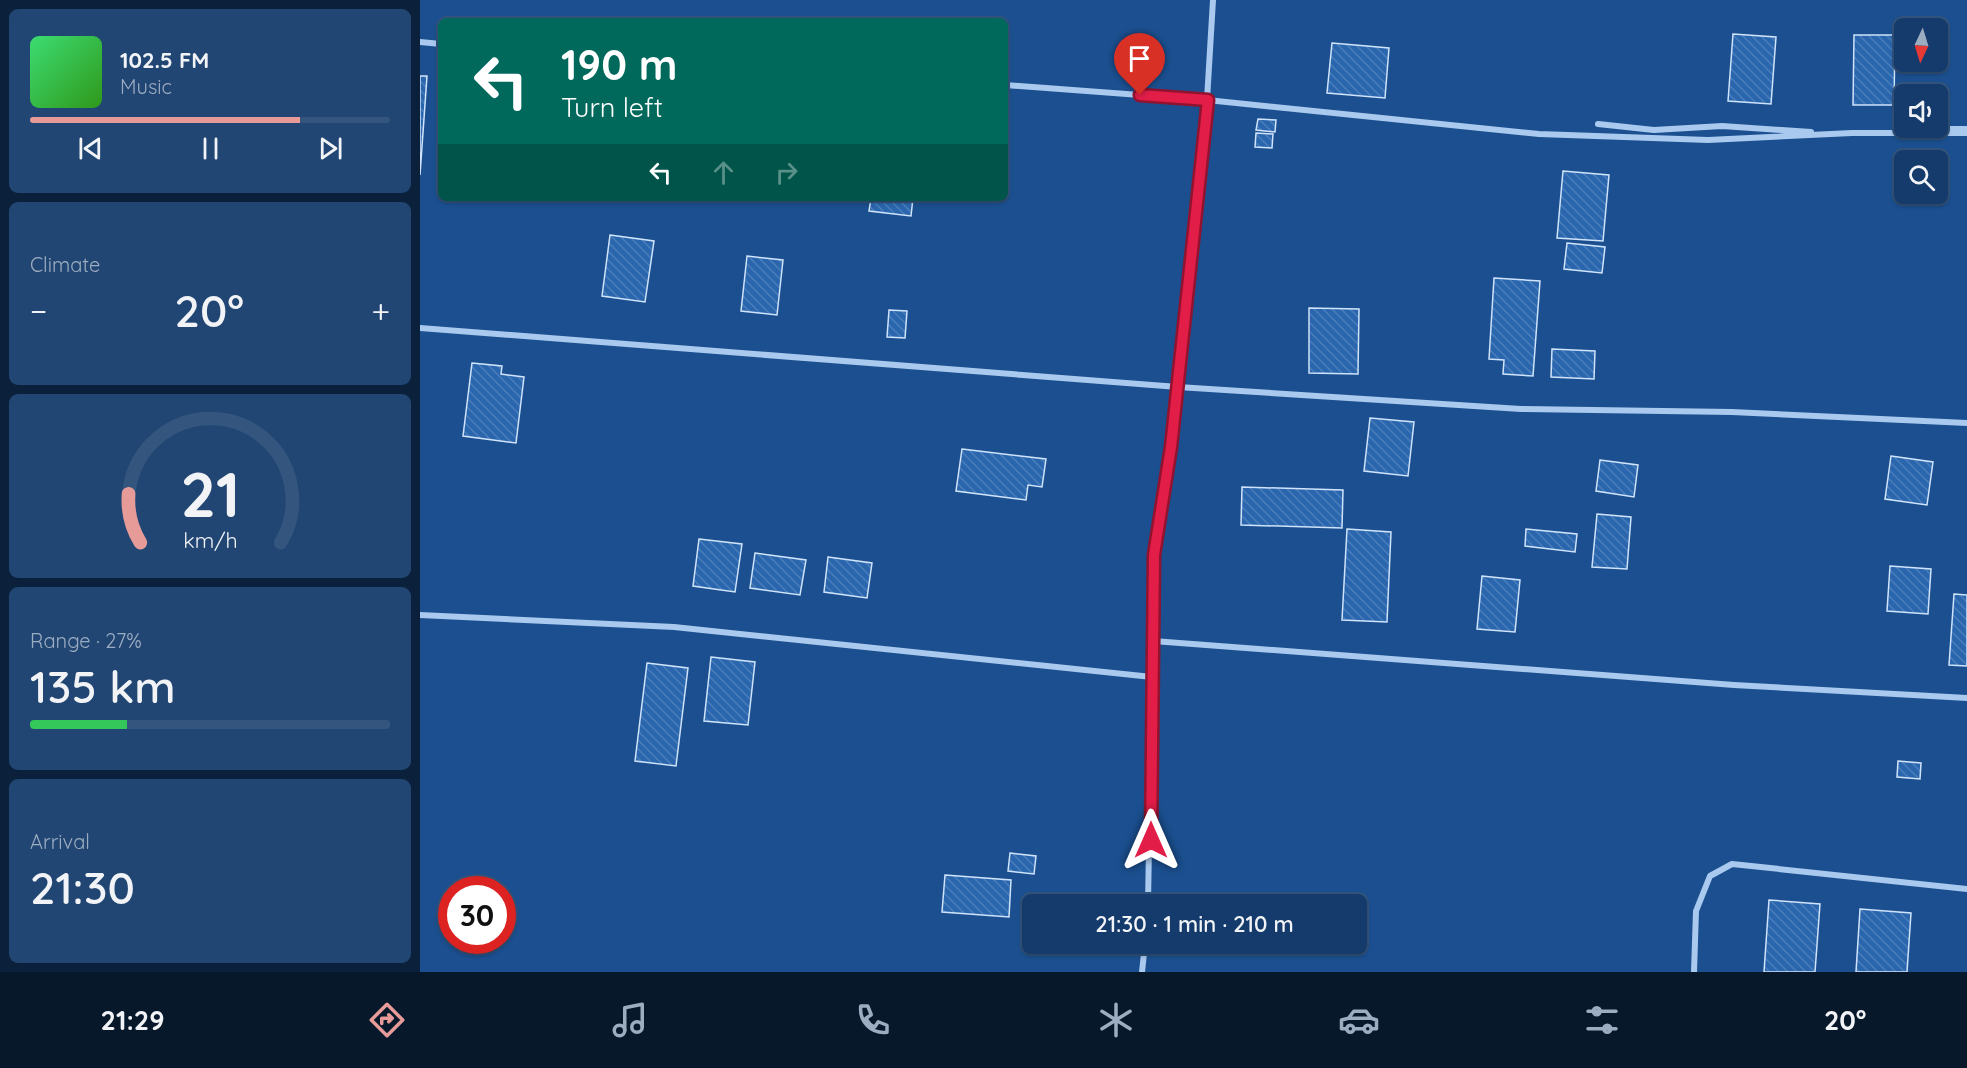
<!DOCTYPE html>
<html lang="en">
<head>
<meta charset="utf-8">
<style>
  :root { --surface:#143b6b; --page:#214673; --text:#f1f3f6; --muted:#9dadc1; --line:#33557e; --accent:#e69b98 }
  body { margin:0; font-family:Quicksand,sans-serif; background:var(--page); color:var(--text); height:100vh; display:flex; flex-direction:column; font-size:22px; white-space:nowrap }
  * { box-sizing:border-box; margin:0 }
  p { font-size:20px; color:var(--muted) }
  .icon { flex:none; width:33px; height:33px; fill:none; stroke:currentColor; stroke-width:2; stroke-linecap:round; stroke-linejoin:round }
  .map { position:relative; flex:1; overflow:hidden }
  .sheet { display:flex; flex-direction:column; gap:9px; padding:9px; background:#0b203b; width:420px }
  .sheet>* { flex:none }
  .top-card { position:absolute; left:18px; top:18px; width:570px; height:183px; border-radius:9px; box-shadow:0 2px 4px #0004,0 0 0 2px var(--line); background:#00695c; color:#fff; overflow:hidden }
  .needle { width:39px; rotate:184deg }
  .controls { position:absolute; left:1474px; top:18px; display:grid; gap:12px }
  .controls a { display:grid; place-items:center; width:54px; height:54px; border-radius:9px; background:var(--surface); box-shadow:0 2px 4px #0004,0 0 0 2px var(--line); font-size:30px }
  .speed { position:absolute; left:18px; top:876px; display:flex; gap:12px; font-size:30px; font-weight:700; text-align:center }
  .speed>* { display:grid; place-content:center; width:78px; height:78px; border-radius:50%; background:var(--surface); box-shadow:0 2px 4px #0004,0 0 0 2px var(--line); line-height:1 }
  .speed .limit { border:9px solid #d22; background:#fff; color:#111 }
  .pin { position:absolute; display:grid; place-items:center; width:51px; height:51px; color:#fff; margin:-62px -26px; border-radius:50% 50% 50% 0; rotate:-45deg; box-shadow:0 0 6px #0007 }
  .pin .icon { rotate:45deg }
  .me { position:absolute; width:66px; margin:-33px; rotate:0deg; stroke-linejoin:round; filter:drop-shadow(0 0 4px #0008) }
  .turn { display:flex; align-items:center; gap:21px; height:126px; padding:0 24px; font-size:27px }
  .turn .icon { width:78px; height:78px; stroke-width:2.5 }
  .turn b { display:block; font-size:42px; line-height:51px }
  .lanes { display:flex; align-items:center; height:57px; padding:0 24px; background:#0003; justify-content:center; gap:30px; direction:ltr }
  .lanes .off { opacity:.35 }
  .big { font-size:45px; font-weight:600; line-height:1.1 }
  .sheet .widget { flex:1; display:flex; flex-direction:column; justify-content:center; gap:9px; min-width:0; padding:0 21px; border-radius:9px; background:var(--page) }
  .sheet .dial { align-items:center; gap:0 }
  .dial svg { height:156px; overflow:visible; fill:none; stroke:var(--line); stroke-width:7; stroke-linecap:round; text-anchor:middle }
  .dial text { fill:var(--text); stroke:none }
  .song { display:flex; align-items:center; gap:18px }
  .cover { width:72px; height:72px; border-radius:9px; background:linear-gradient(135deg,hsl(140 70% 55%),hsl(110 70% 35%)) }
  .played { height:6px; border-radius:3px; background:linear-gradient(90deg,var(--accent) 75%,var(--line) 75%) }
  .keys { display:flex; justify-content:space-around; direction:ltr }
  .heat { display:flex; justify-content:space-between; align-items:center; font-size:33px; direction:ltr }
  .charge { height:9px; border-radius:4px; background:linear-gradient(90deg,#34c759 27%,var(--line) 0) }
  .trip { position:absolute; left:602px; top:894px; width:345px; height:60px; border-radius:9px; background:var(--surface); box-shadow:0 2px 4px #0004,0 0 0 2px var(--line); font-weight:600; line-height:60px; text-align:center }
  .tabs { display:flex; height:96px; justify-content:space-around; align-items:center; background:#08182b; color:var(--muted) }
  .tabs .icon { width:42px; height:42px }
  .tabs .selected { color:var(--accent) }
  .tabs b { font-size:27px; color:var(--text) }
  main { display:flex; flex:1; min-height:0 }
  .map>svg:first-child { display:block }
</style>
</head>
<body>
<main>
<section class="sheet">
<div class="widget">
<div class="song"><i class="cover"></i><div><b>102.5 FM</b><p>Music</p></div></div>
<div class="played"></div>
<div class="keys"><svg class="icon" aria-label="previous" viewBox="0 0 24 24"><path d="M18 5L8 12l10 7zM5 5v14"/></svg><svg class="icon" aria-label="pause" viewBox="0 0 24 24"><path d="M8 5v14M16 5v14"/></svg><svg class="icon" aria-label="next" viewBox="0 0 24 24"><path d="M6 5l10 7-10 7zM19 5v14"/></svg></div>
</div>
<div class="widget"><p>Climate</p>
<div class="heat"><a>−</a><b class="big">20°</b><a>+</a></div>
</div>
<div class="widget dial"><svg viewBox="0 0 100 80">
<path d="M14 69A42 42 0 1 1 86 69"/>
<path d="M14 69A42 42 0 0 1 8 44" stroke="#e69b98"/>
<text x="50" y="56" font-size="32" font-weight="700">21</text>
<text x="50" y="72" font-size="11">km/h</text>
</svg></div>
<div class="widget"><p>Range · 27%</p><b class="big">135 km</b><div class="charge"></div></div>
<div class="widget"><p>Arrival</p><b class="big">21:30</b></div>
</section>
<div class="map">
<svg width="1547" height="972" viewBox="0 0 1547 972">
  <defs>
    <pattern id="building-back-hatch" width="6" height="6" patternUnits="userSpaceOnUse" patternTransform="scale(1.5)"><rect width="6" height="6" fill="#2a66ad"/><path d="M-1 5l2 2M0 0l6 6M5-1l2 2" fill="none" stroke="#4a7db9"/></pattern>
  </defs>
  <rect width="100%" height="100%" fill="#1b4f8f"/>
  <!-- building -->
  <path fill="url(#building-back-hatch)" stroke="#cfe3fa" stroke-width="1.5" d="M1313 34 1356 37 1351 104 1308 101Z
    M1434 35H1475L1474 105H1433Z
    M912 43 969 48 965 98 907 93Z
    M0 76H7L0 175Z
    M838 119 856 120 855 132 836 130Z
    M836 133 853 134 852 148 835 147Z
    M1143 171 1189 175 1183 241 1137 238Z
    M1518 181 1527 182 1525 196 1506 194H1518Z
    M451 198H493L491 216 449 211Z
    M190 235 234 241 225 302 182 296Z
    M1147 243 1185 247 1182 273 1144 269Z
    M327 256 363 260 357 315 321 311Z
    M1074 278 1120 281 1113 376 1083 374 1084 360 1069 359Z
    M889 308 939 309 938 374 889 373Z
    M469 310 487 311 485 338 467 337Z
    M1132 349 1175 351 1174 379 1131 377Z
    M52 363 82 366 81 374 104 377 96 443 43 436Z
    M950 418 994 422 988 476 944 471Z
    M542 449 626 459 622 487 608 485 606 500 536 491Z
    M1471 456 1513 462 1507 505 1465 499Z
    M1180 460 1218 465 1214 497 1176 491Z
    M822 487 923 490 922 528 821 525Z
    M1177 514 1211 517 1207 569 1172 567Z
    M927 529 971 532 967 622 922 620Z
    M1106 529 1157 534 1155 552 1105 546Z
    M279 539 322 544 315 592 273 586Z
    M335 553 386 560 380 595 330 588Z
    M408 557 452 563 447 598 404 592Z
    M1470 566 1511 569 1508 614 1467 611Z
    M1062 576 1100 580 1095 632 1057 629Z
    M1534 594 1547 595V666L1529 665Z
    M291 657 335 662 328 725 284 721Z
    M227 663 268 668 256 766 215 761Z
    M1478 761 1501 763 1500 779 1477 777Z
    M590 853 616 856 614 874 588 871Z
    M525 875 591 880 589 917 522 912Z
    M1349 900 1400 904 1395 972H1344Z
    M1440 909 1491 913 1487 972H1436Z"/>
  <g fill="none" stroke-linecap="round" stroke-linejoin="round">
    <!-- minor -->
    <path stroke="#a9c9ee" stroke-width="6" d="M0 42 21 44
      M585 85 787 100 1119 134 1288 140 1432 133H1547
      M1178 124 1234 130 1302 126 1391 132
      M1488 129H1547
      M0 328 758 387 1101 409 1312 412 1547 423
      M0 615 254 627 732 677
      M733 641 1314 685 1547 698
      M728 904 734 555 758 387 787 100 793 0
      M722 972 725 944
      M1274 972 1276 911 1290 876 1312 864 1547 889"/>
  </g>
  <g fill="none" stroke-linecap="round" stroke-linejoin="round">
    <!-- route casing -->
    <g stroke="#92132f" stroke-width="15">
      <path id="route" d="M720 95 788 100 751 447 734 555 731 840"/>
    </g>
    <!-- route -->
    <use href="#route" stroke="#e11d48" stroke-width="10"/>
  </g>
</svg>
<div class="controls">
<a><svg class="needle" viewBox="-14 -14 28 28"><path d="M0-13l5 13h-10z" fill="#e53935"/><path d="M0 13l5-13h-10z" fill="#9dadc1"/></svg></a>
<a><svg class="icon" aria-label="sound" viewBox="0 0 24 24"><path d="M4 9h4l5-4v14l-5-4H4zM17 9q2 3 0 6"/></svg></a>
<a><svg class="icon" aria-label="search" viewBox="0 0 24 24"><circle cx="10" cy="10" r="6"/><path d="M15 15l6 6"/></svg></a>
</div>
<div class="speed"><div class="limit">30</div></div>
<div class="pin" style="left:720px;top:95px;background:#d93025"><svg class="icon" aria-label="arrive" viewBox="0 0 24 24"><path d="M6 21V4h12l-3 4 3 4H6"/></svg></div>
<svg class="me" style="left:731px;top:840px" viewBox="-20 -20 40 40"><path d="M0-17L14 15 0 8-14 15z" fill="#e11d48" stroke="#fff" stroke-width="4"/></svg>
<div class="trip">21:30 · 1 min · 210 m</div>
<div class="top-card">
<div class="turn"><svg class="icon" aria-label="left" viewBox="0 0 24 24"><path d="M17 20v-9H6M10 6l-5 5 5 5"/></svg><div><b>190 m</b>Turn left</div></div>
<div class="lanes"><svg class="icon" aria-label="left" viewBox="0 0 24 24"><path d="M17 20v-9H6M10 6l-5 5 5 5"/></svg><svg class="icon off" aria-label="ahead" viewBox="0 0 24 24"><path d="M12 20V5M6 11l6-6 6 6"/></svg><svg class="icon off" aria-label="right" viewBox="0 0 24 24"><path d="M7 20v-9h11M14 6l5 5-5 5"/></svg></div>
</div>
</div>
</main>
<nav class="tabs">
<b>21:29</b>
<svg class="icon selected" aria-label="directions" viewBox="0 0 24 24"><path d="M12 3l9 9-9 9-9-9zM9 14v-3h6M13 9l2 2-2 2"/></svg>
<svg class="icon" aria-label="music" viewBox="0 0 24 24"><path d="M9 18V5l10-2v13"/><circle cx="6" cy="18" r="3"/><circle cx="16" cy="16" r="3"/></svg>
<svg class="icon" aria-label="phone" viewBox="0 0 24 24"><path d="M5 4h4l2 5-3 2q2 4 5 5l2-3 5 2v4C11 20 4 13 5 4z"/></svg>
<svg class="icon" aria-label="climate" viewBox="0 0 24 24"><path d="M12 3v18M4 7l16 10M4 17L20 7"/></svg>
<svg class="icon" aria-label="car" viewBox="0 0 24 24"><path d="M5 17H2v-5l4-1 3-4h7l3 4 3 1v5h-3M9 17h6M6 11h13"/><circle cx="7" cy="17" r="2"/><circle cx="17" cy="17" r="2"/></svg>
<svg class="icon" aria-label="filters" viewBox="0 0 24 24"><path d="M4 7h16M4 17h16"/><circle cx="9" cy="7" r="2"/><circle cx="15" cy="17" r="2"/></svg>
<b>20°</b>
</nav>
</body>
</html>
